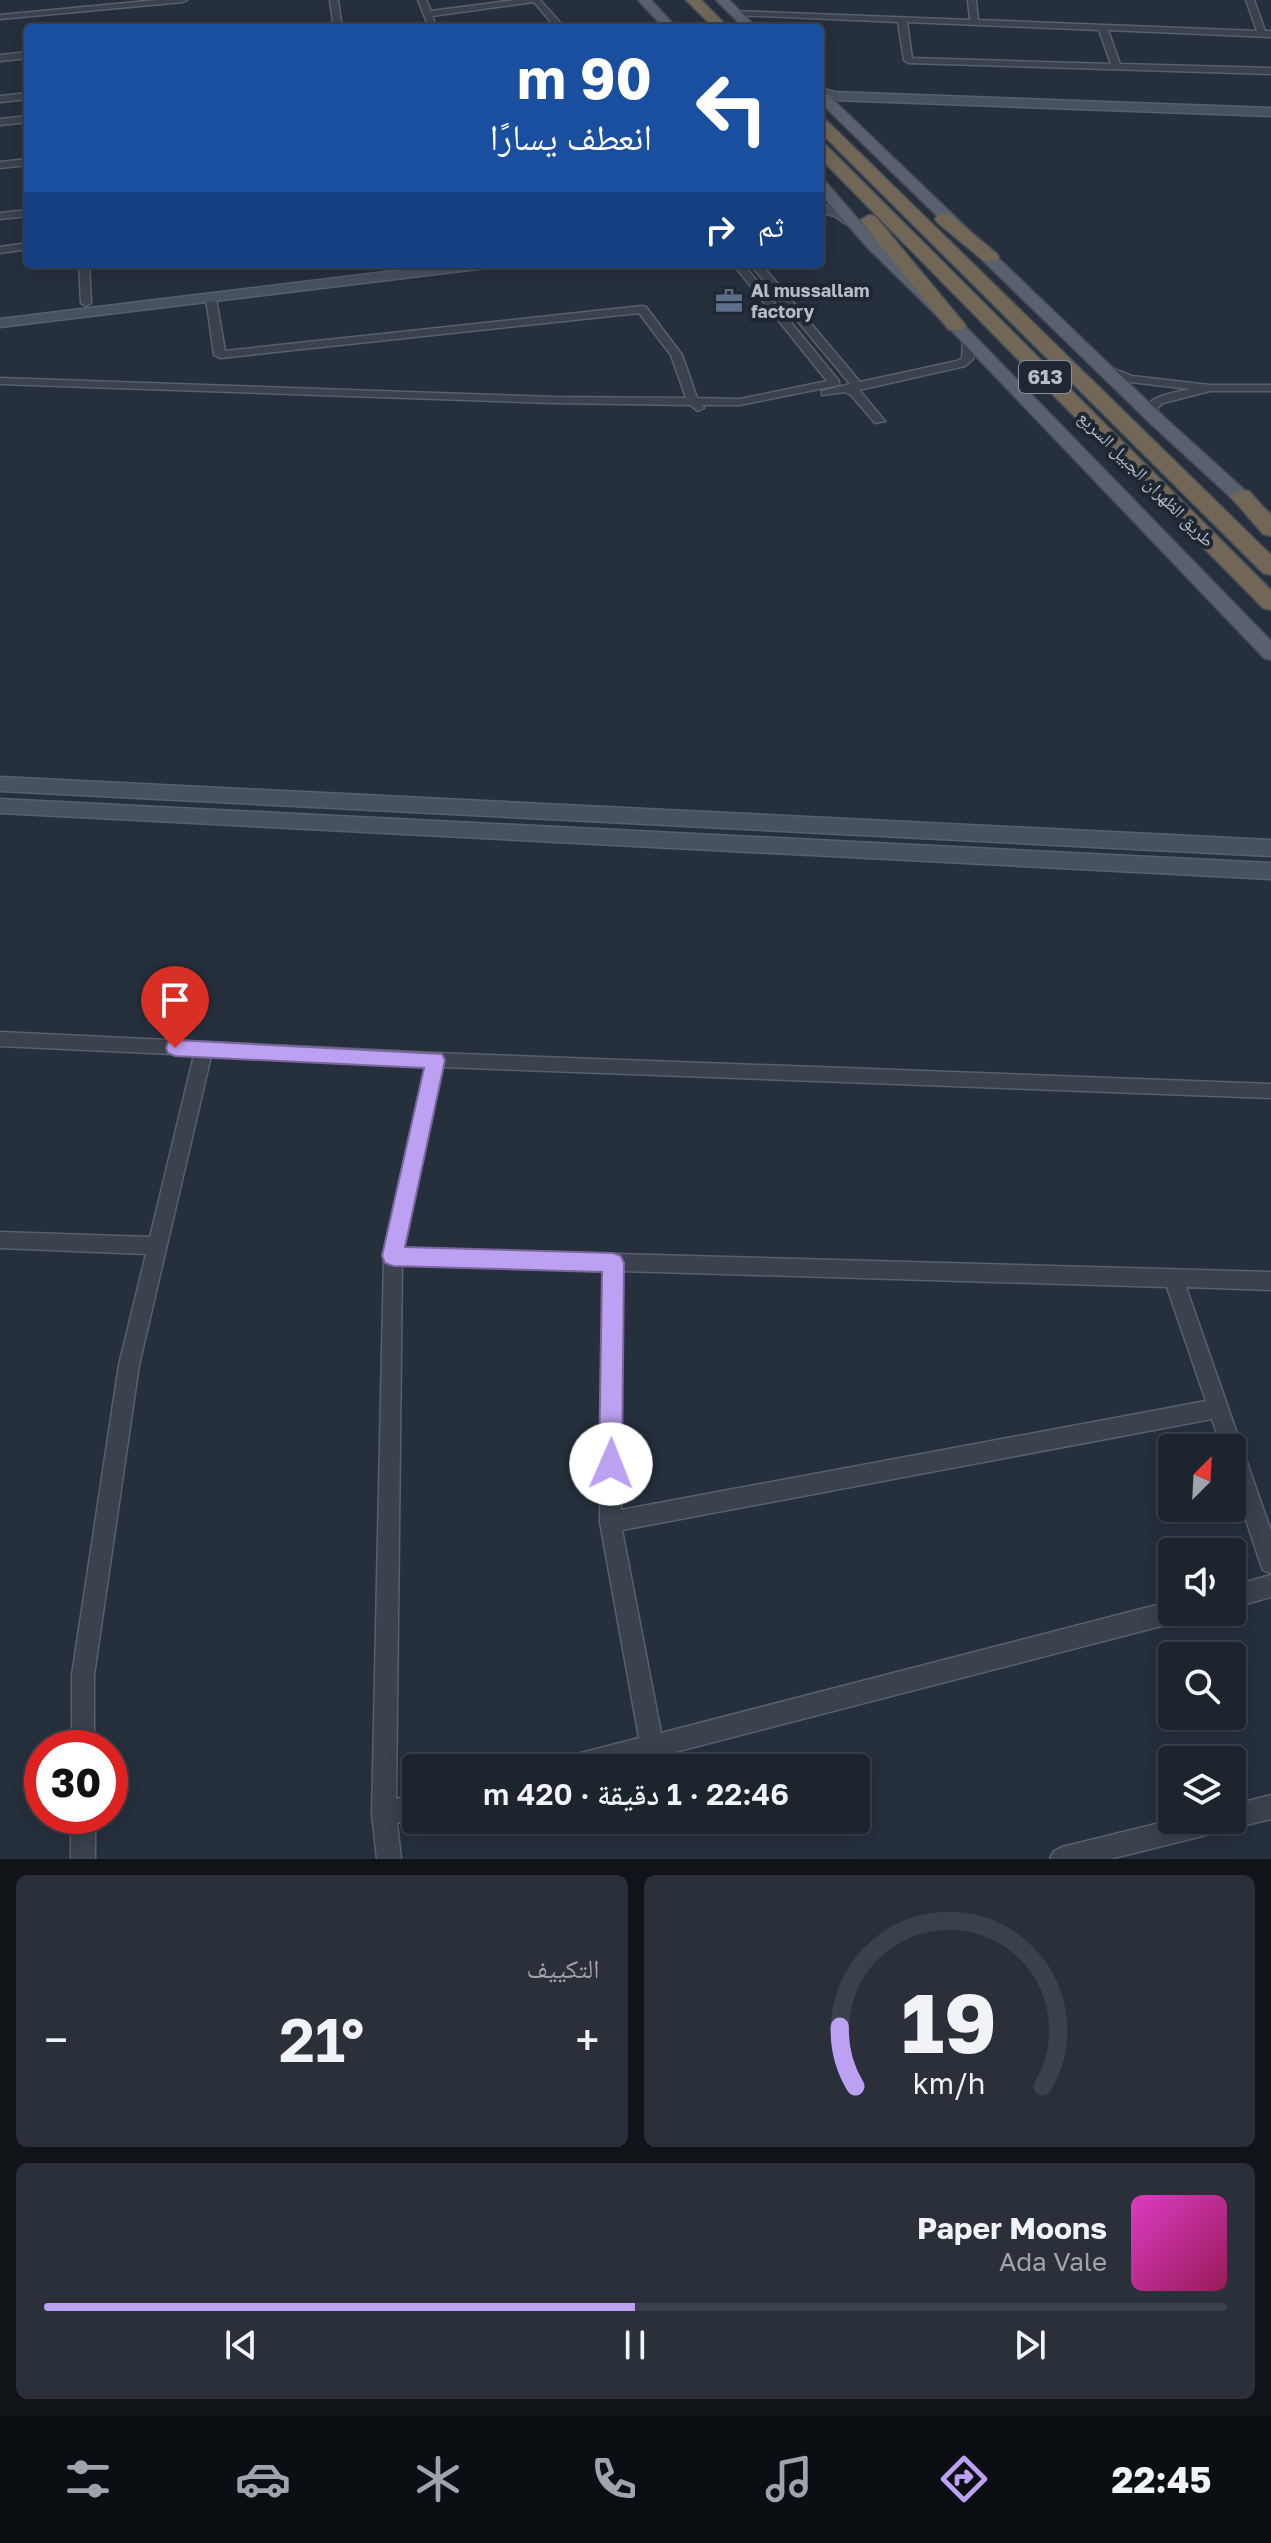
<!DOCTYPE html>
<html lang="ar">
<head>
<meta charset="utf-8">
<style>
  :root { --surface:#1c242e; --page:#29303a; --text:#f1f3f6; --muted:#a0a4aa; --line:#3a414a; --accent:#bca0f2 }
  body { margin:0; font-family:"Golos Text","Noto Naskh Arabic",sans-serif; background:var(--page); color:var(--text); direction:rtl; height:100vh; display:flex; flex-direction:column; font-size:30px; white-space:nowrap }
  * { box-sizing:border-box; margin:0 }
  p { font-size:26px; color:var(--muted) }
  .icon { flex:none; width:44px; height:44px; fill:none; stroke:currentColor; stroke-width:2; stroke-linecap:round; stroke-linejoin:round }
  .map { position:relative; height:1859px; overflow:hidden; direction:ltr }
  .panel { display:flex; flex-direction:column; gap:16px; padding:16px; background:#0f1419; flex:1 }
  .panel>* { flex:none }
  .guide { position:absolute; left:24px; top:24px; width:800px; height:244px; border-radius:8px; box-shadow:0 4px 20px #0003,0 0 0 2px var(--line); direction:rtl; background:#1a4fa0; color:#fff; overflow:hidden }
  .needle { width:52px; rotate:24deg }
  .tools { position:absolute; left:1158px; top:1434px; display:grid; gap:16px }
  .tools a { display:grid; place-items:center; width:88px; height:88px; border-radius:8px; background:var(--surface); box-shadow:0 4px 20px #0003,0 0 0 2px var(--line); font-size:40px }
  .speed { position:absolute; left:24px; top:1730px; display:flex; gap:16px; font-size:40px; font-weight:700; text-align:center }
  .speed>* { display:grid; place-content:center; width:104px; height:104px; border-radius:50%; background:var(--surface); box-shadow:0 4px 20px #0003,0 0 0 2px var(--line); line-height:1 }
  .speed .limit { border:12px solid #d22; background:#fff; color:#111 }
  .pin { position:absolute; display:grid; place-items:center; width:68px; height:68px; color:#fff; margin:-82px -34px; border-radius:50% 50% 50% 0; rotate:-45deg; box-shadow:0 0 8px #0007 }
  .pin .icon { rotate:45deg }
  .me { position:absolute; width:88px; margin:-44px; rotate:1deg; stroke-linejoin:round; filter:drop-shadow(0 0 6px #0008) }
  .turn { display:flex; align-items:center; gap:28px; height:168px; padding:0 40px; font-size:36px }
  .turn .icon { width:104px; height:104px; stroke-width:2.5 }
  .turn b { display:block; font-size:56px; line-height:68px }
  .then { display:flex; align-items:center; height:76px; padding:0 40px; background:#0003; gap:16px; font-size:30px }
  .big { font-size:60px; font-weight:600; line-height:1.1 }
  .panel .card { flex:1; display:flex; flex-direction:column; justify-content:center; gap:12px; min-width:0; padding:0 28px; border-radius:12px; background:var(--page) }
  .panel .dial { align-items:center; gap:0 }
  .dial svg { height:208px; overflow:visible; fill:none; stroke:var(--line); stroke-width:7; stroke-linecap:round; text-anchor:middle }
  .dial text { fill:var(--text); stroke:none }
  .song { display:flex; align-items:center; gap:24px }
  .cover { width:96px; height:96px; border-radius:12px; background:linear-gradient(135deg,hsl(310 70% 55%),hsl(330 70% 35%)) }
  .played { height:8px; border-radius:4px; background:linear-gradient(90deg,var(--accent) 50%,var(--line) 50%) }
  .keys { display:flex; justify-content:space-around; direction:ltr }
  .heat { display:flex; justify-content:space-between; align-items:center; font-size:44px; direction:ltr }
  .panel .tiles { flex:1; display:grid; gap:16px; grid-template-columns:1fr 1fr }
  .card:last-child { grid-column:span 2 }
  .trip { position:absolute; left:402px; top:1754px; width:468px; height:80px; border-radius:8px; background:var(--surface); box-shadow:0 4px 20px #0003,0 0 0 2px var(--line); font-weight:600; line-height:80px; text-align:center; direction:rtl }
  .menu { display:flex; height:128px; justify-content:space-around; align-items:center; background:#0b0e12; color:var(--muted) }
  .menu .icon { width:56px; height:56px }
  .menu .selected { color:var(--accent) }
  .menu b { font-size:36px; color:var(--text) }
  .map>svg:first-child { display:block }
</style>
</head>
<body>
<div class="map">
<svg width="1271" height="1859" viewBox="0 0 1271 1859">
  <rect width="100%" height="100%" fill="#26303d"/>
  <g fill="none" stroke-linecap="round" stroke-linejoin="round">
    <!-- street casing -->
    <g stroke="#57606b" stroke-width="3">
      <path id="street" d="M157 0H187L183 2 0 19V15Z
        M330 0H338L342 28H300L333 23Z
        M418 0H426L431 11 515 0H540L565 28H556L534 2 432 16 437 28H429Z
        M968 0H976L978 20 1257 31 1246 0H1254L1265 31H1271V37L1108 30 1120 64 1271 68V74L908 63 904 60 898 22 736 15 732 13 736 11 970 20ZM907 22 1099 30 1111 64 912 58Z
        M28 52V58L0 61V55Z
        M28 93V99L0 102V96Z
        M28 116V122L0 125V119Z
        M28 159V165L0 168V162Z
        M28 210V216L0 219V213Z
        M28 243V249L0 253V247Z
        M79 264H89L91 303 86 306 81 303Z
        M733 264H743L839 381V385L740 405H702L704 408 698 411 690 405 552 403 0 384V378L552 397 686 398 671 355 639 313 220 358 214 355 206 298 211 295 216 298 225 351 642 306 646 307 682 355 697 398 740 399 827 381Z
        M750 264H761L860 382 957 361 962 358 963 341 969 338 975 341 973 359 965 366 859 390 885 421 875 423 851 395 845 392 822 395V391L850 384Z
        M1103 365 1132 376 1210 385H1271V391H1210L1163 403 1157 408 1163 420 1157 424 1153 422 1145 407C1157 394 1173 393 1190 389L1130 382 1099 370 1097 368Z
        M0 1032 436 1053 1271 1084V1098L443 1067 404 1248 1271 1272V1290L1186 1287 1271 1531V1573L1263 1570 1260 1562 1232 1478V1448H1222L1212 1419 622 1530 661 1733 1172 1601V1612H1184L1181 1620 1173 1623 652 1758 613 1768H557L561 1760 569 1756 639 1738 600 1522 603 1271 402 1265 396 1799 416 1794V1818L397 1823 401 1859H377L372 1814 384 1256 426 1067 211 1056 139 1365 94 1675V1748H72V1675L119 1365 146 1254 0 1248V1232L150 1237 194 1055 0 1046ZM622 1271 1167 1287 1206 1401 621 1510Z
        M1271 1575V1597L1232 1608V1586Z
        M1271 1795V1819L1110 1859H1050L1054 1851 1062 1847 1172 1820H1232V1805Z
        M71 1816H95V1859H71Z"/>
    </g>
    <!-- secondary casing -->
    <g stroke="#57606b" stroke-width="3">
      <path id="secondary" d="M820 88 835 92 1271 108V116L835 100 820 96Z
        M820 204 844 210 861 223 849 226 834 216 820 212Z
        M451 264H493L486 268 0 327V319Z
        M0 777 1271 840V856L0 791Z
        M0 799 1271 863V879L0 813Z"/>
    </g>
    <!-- primary casing -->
    <g stroke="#424b56" stroke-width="3">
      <path id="primary" d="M638 0H651L677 28H664Z
        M716 0H729L757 28H744Z
        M820 91 825 92 1163 416 1271 514V530L1264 528 1151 424 820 102Z
        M820 180 825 181 876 240 962 323 1271 641V660L1264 658 950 329 866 246 820 193Z"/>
    </g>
    <!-- highway casing -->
    <g stroke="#444d58" stroke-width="3">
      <path id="highway" d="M686 0H701L729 28H714Z
        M820 118 826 120 1271 555V575L1263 573 820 132Z
        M820 144 826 145 1271 590V610L1263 608 820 158Z
        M944 214 950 215 996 253 999 257 996 261H984L938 223 935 219 938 215Z
        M869 215 875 216 963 322 966 326 963 330H949L860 220Z
        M1241 490 1249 491 1271 516V536L1263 534 1230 496Z"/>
    </g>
    <!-- street -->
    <use href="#street" fill="#39424d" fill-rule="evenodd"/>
    <!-- secondary -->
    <use href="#secondary" fill="#485160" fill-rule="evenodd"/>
    <!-- primary -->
    <use href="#primary" fill="#58616d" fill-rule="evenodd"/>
    <!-- highway -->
    <use href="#highway" fill="#726757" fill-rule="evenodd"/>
  </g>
  <!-- route -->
  <path fill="#bca0f2" stroke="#7a689d" stroke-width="2" d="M175 1040 442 1054 445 1060 405 1247 613 1253 621 1256 624 1263 622 1464 619 1473 611 1476 602 1473 599 1464 602 1272 393 1266 385 1263 382 1256 424 1068 175 1056 168 1053 166 1048 168 1042Z"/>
  <!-- icons -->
  <defs>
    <g id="office-bare" transform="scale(2.16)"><path d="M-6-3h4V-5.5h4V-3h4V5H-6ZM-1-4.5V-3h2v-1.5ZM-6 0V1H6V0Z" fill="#5c6f8a" stroke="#1e2732" stroke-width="2.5" paint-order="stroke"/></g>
  </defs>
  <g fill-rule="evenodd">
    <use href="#office-bare" x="729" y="301"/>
  </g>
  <g text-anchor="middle" stroke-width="8" stroke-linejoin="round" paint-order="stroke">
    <!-- far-poi labels -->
    <g font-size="18" font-weight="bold" fill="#b5bdc8" stroke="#1e2732" text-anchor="start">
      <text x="751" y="297">Al mussallam<tspan x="751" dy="21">factory</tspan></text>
    </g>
    <!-- far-street labels -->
    <g font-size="18" fill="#b5bdc8" stroke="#1e2732">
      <text transform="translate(1146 479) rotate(45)" y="6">طريق الظهران الجبيل السريع</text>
    </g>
    <!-- shield labels -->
    <rect fill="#1e2732" stroke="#88909b" stroke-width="2" x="1019" y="361" width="52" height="32" rx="6"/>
    <g font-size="20" font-weight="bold" fill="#b5bdc8">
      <text x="1045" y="384">613</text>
    </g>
  </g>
</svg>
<div class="tools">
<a><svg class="needle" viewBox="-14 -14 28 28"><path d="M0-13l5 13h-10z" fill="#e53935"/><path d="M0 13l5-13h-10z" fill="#a0a4aa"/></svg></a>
<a><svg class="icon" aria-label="sound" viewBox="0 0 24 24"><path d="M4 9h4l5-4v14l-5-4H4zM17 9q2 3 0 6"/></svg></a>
<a><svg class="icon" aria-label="search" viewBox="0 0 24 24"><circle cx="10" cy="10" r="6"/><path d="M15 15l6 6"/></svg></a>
<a><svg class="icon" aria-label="layers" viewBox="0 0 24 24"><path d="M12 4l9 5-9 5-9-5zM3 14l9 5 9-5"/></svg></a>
</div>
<div class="speed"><div class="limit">30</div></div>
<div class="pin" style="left:175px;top:1048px;background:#d93025"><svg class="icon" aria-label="arrive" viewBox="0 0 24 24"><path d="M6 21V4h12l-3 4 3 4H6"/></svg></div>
<svg class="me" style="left:611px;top:1464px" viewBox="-20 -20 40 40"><circle r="19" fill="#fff"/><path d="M0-13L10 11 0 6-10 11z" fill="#bca0f2"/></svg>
<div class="trip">22:46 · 1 دقيقة · 420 m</div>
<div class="guide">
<div class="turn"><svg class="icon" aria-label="left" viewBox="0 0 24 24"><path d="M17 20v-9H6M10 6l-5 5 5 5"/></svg><div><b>90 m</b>انعطف يسارًا</div></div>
<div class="then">ثم<svg class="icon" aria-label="right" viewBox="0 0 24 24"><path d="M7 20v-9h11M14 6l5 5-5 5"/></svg></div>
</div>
</div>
<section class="panel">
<div class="tiles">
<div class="card dial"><svg viewBox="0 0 100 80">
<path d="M14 69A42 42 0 1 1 86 69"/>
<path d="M14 69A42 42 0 0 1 8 46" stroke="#bca0f2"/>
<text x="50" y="56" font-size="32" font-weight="700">19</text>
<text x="50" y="72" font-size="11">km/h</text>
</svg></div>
<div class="card"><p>التكييف</p>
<div class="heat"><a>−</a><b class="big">21°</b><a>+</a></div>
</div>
<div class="card">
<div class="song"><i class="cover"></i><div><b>Paper Moons</b><p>Ada Vale</p></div></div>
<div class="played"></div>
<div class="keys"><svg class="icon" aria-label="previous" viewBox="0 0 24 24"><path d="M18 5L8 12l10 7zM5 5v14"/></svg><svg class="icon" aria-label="pause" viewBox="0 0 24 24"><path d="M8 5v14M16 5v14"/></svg><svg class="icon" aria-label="next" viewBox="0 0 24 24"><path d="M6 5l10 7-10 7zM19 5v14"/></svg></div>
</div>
</div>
</section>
<nav class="menu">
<b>22:45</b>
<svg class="icon selected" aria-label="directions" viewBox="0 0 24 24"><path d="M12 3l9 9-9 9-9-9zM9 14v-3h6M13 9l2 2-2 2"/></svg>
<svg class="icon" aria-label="music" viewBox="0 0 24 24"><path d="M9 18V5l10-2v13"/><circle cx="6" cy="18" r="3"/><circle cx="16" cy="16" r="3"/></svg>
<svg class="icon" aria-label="phone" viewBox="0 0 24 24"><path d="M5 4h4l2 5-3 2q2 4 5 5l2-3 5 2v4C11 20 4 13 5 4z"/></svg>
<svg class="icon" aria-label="climate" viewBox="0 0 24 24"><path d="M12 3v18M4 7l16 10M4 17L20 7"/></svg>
<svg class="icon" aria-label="car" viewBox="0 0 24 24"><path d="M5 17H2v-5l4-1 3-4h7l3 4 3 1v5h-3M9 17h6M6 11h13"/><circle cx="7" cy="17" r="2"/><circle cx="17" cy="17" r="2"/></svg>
<svg class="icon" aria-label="filters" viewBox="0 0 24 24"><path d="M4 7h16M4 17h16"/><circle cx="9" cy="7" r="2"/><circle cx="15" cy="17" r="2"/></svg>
</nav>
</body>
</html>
